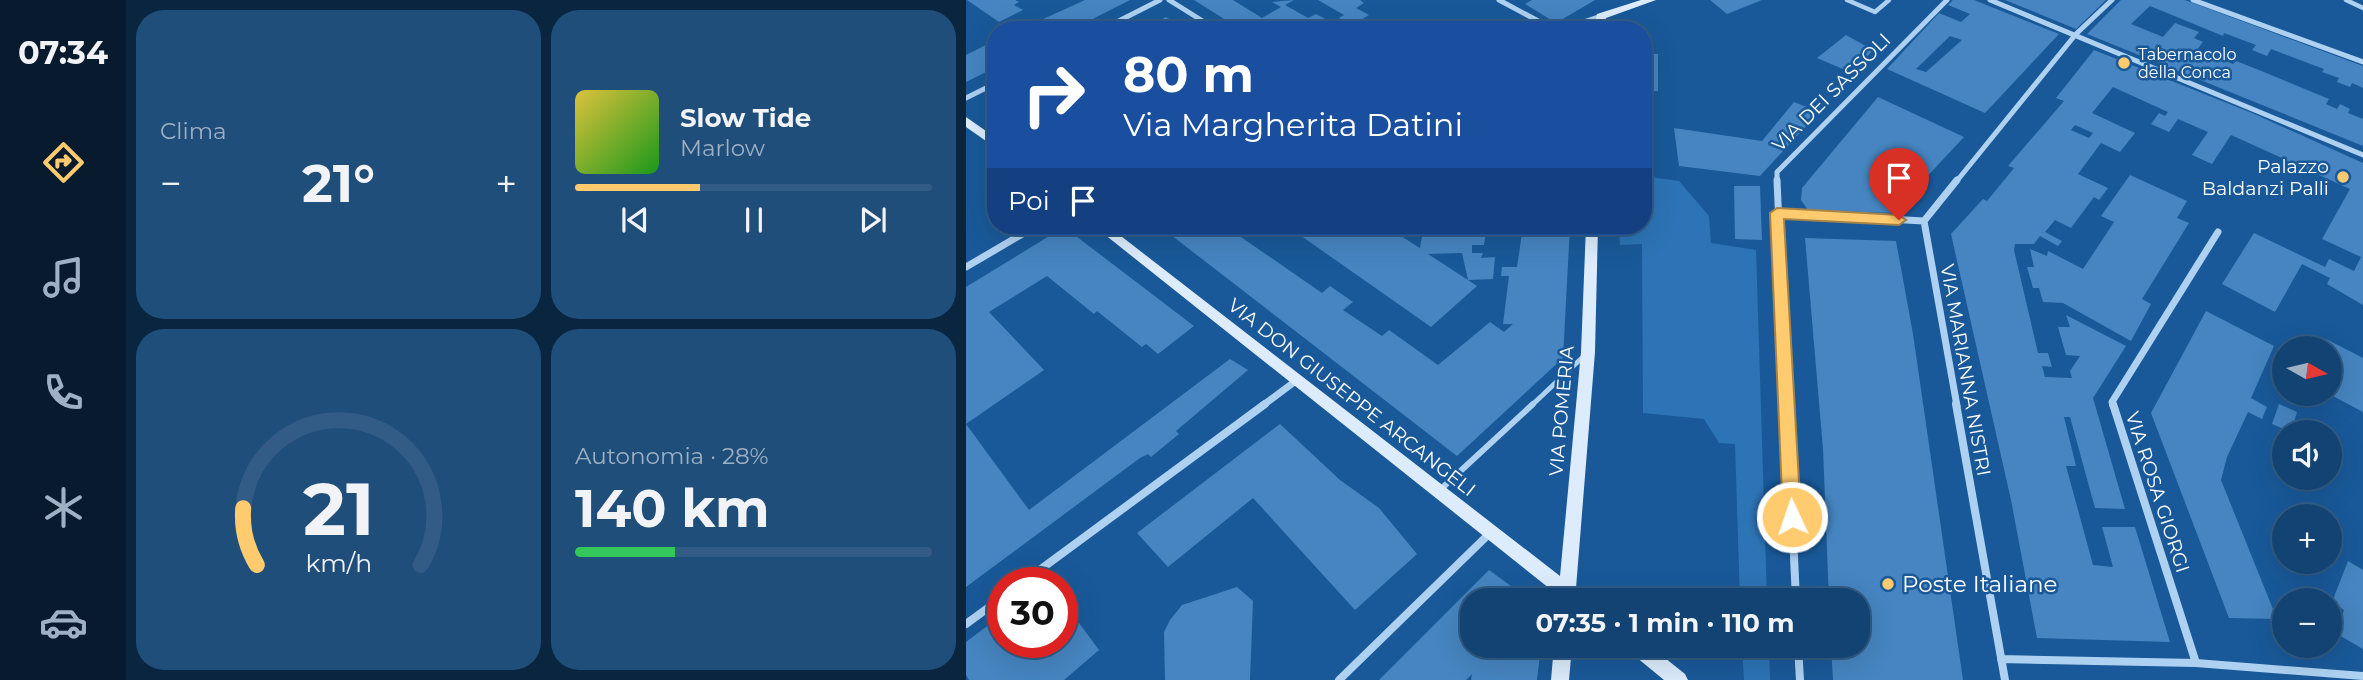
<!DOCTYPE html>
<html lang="it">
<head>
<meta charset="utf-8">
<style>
  :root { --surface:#134373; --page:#204e7b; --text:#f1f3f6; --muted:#9db0c4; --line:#325c85; --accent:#ffcb6e }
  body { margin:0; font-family:Montserrat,sans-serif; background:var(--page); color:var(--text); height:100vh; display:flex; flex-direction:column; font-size:26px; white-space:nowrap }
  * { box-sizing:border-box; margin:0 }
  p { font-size:23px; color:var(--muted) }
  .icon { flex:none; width:38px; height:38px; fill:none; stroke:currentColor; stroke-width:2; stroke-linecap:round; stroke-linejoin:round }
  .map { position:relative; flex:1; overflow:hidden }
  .drawer { display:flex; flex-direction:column; gap:10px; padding:10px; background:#0a253f; width:840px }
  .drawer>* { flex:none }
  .guide { position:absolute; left:21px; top:21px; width:665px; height:214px; border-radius:28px; box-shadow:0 7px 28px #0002,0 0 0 2px var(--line); background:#1a4fa0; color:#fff; overflow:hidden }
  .needle { width:46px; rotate:98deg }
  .buttons { position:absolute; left:1306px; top:336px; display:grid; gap:14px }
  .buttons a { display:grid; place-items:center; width:70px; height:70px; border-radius:50%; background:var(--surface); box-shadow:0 7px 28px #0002,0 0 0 2px var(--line); font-size:35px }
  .speed { position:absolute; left:21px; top:567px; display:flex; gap:14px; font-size:35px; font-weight:700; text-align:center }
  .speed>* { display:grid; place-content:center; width:91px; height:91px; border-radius:50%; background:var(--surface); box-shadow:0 7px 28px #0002,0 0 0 2px var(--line); line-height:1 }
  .speed .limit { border:10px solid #d22; background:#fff; color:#111 }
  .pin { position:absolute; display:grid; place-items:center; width:60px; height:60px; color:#fff; margin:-72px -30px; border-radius:50% 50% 50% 0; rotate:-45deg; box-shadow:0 0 7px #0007 }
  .pin .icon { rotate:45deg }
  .me { position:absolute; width:77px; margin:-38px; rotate:357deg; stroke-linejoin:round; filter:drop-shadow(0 0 5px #0008) }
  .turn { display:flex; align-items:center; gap:24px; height:147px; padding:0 21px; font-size:32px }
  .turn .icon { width:91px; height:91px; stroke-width:2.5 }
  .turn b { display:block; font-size:49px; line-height:60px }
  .then { display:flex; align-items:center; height:66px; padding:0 21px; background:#0003; gap:14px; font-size:26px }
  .big { font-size:52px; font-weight:700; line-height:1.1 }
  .drawer .widget { flex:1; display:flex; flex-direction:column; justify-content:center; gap:10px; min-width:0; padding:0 24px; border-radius:28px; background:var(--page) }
  .drawer .dial { align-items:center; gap:0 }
  .dial svg { height:182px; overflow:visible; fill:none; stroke:var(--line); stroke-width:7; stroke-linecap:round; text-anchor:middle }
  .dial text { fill:var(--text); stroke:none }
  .song { display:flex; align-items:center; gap:21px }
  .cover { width:84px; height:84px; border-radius:10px; background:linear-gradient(135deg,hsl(50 70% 55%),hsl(120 70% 35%)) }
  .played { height:7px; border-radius:4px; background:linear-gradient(90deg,var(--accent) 35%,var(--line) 35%) }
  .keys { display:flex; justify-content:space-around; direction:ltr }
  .heat { display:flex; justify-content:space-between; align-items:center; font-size:38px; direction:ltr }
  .charge { height:10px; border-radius:5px; background:linear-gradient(90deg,#34c759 28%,var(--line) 0) }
  .drawer .tiles { flex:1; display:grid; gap:10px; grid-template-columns:repeat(2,1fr) }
  .trip { position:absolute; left:494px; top:588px; width:410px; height:70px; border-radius:28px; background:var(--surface); box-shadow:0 7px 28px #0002,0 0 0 2px var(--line); font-weight:700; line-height:70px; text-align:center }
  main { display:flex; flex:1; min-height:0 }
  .tab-bar { display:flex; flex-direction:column; width:126px; justify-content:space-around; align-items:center; background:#081b2e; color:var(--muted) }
  .tab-bar .icon { width:49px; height:49px }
  .tab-bar .active { color:var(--accent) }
  .tab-bar b { font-size:32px; color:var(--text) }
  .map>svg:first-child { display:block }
</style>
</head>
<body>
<main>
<nav class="tab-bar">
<b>07:34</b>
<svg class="icon active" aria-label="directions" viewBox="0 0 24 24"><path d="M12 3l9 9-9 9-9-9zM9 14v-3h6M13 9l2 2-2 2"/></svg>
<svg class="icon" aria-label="music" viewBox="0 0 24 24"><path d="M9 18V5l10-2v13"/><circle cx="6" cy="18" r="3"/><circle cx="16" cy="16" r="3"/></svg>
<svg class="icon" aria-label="phone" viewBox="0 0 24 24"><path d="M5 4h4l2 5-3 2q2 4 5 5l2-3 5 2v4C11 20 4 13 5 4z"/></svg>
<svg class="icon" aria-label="climate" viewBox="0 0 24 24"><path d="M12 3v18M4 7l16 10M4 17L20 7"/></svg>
<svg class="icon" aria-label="car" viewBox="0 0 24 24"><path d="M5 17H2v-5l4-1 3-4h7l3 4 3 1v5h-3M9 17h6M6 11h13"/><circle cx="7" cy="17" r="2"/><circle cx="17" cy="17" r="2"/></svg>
</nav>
<section class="drawer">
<div class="tiles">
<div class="widget"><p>Clima</p>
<div class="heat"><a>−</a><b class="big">21°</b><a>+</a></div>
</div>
<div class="widget">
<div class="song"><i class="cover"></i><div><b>Slow Tide</b><p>Marlow</p></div></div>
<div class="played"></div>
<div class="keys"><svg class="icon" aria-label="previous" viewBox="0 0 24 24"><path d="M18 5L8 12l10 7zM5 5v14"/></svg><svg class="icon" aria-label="pause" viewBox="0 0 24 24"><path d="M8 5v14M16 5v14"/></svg><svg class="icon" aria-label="next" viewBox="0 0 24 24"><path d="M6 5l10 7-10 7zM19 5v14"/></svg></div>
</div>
<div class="widget dial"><svg viewBox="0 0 100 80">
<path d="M14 69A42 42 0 1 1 86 69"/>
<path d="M14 69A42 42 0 0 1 8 44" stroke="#ffcb6e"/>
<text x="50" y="56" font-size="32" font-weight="700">21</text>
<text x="50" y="72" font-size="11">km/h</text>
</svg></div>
<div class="widget"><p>Autonomia · 28%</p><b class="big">140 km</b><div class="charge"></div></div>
</div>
</section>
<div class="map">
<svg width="1397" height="680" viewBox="0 0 1397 680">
  <rect width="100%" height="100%" fill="#195999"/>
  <!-- green -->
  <path fill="#2d74b6" d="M677 176 713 181 743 216 745 243 790 250 801 600H774L769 444 753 443 738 419 677 413 676 244 654 245 653 226H677Z
    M776 646H803L804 680H778Z"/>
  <!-- building -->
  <path fill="#4685c1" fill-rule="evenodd" d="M1 0H49L53 2 48 5 57 10 33 22Z
    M119 0H164L105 30H53Z
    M228 0H267L296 18 315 7 306 2 328 0 319 5 342 18 350 14 365 22 358 27 363 30H293L284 24 274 29Z
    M352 0H394L398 3 390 8 403 15 386 25 373 18 378 15Z
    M566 0H629L590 23 559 4Z
    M744 0H796L761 14Z
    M987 0H1008L1093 34 1019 113 921 69 973 13 995 22 1004 14 982 5ZM984 36 996 40 960 72 950 69Z
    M1039 0H1140L1110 29Z
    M1155 0H1219L1397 66V88L1386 83 1384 87 1371 82 1373 78 1356 72 1358 69 1305 49 1301 56 1286 50 1290 45 1258 33 1257 36 1184 6 1165 24 1197 37 1209 23 1233 32 1228 38 1237 42 1231 50 1267 64 1270 61 1293 70 1363 99 1360 104 1371 109 1374 104 1384 109 1382 113 1397 119V146L1121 34Z
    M200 17 221 30H175Z
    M880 35 907 50 886 73 851 58Z
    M30 40V67L0 82V55Z
    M1128 50 1286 113 1397 163V305L1361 284 1364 278 1336 264 1309 312 1256 284 1288 233 1359 267 1363 259 1388 271 1395 257 1356 239 1384 189 1265 135 1246 164 1226 155 1242 132 1212 119 1203 132 1185 124 1193 113 1199 116 1202 112 1147 87 1126 113 1169 133 1154 152 1135 143 1112 174 1142 188 1133 200 1128 197 1105 228 1089 220 1079 232 1096 241 1092 246 1074 236 1068 244H1049L1048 250 1072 353H1082L1086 367 1076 366 1079 377 1106 378 1104 371 1114 356 1100 355 1092 327H1104L1100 315 1160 346 1127 398 1159 509 1129 508 1104 417H1098L1110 466H1100L1127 565 1147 567 1136 527H1169L1204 642 1071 638 1045 500 985 234 1017 199 1021 201 1048 168 1042 166 1098 101 1090 98ZM1109 125 1127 133 1123 138 1105 130Z
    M677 54H692V91H677Z
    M912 97 998 137 927 213 842 210 835 200 836 188Z
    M828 102 853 112 794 176 713 166 708 128 796 141Z
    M1164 175 1221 201 1211 218 1223 223 1176 299 1185 304 1165 341 1097 303 1077 302 1073 288H1067L1061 267H1068L1064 249 1081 256 1082 251 1117 269 1148 222 1135 216Z
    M768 186H794L796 240 769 239Z
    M218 226H259L356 293 364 286 387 302 377 310 416 336 423 330 472 365 524 322 538 332 547 324H537L543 276H535L536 267H551L557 226H604L597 358 491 456 205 235Z
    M321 226H419L454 248 458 226H521L518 245H506V253H517L515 258 529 257 527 279 502 280 496 253 462 254 502 280 511 286 465 327Z
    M98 227 228 326 192 354 180 344 176 347 131 311 128 314 81 276 23 312 78 370 0 424 63 510 264 359 282 370 210 431 213 434 185 457 182 454 174 458 0 587V287Z
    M839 238 930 241 947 334 997 680H867L865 646H891V600H863L857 449Z
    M1240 311 1308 346 1285 398 1301 407 1296 419 1282 412 1261 457 1255 480 1311 619 1263 618 1185 413Z
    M1360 339 1397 358V412L1363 394V348H1355Z
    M1313 404 1331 412 1325 432 1306 424Z
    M314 424 374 480 413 508 451 554 389 610 287 498 202 567 171 533Z
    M1382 561 1397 570V649L1371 634 1378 610 1366 602Z
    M523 570 564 600H506V646H575L571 680H505L506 674 500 680H413Z
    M271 587 287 601 284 680H199L198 632 204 620 216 605Z
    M96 600 133 650 98 680H3L0 675V642L37 614V642H96Z"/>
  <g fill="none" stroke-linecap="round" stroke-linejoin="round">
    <!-- lane-far2 -->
    <path stroke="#aed1f1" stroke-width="4.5" d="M881 0 909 12 923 0
      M1380 0 1397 8"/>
    <!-- lane-far1 -->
    <path stroke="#aed1f1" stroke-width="5" d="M565 406 619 355"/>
    <!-- lane -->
    <path stroke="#aed1f1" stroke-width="6" d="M475 489 567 404"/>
    <!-- street-far2 -->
    <path stroke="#aed1f1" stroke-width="5" d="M203 0 251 30
      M533 0 589 30
      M1024 0 1397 155
      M1227 0 1397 62
      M135 30 194 0
      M594 30 635 16
      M0 98 30 83
      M811 182V172L981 0
      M990 182 1110 34 1146 0"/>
    <!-- street-far1 -->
    <path stroke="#aed1f1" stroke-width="7" d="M811 180 821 406
      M811 213 958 221
      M0 267 70 226
      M296 406 331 380
      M991 406 958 221 991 180
      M1147 406 1146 402 1252 232"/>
    <!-- street -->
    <path stroke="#aed1f1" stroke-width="8" d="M821 404 830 600
      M990 404 1039 680
      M1147 404 1230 663
      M56 583 299 404
      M0 624 37 597
      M832 646 834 680
      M1035 659 1230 663 1397 676
      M373 680 524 533"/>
    <!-- secondary -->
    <path fill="#dcecfc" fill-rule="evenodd" d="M675 0H690L640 18 638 30H628L631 14Z
      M0 117 30 138V148L0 127Z
      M128 226H142L594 576 615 352 620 226H632L629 352 610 588 618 594 621 600H593V596Z
      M588 646H606L603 680H585Z
      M661 646H684L719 674 722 680H698L664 652Z"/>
  </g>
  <!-- route -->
  <path fill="#ffcb6e" stroke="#a68448" stroke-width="2" d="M811 208 933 215 940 220 933 225 818 219 835 517 833 524 826 526 819 524 817 517 804 213Z"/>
  <!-- markers -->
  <g fill="#ffcb6e" stroke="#195999" stroke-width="2.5">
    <circle cx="1158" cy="63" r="7"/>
    <circle cx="1377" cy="177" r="7"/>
    <circle cx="922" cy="584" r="7"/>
  </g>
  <g text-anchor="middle" stroke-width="5" stroke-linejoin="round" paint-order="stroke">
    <!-- far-poi labels -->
    <g font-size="16" fill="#fff" stroke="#195999" text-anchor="start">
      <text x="1172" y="60">Tabernacolo<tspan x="1172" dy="18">della Conca</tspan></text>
    </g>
    <!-- street labels -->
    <g font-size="19" fill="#fff" stroke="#195999">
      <text transform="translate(865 92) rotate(-45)" y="7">VIA DEI SASSOLI</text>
      <text transform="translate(1000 370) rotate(80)" y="7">VIA MARIANNA NISTRI</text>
      <text transform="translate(386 397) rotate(38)" y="7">VIA DON GIUSEPPE ARCANGELI</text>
      <text transform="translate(595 411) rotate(-85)" y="7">VIA POMERIA</text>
      <text transform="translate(1192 492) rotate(72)" y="7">VIA ROSA GIORGI</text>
    </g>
    <!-- poi labels -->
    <g font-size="19" fill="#fff" stroke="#195999" text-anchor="end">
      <text x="1363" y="173">Palazzo<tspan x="1363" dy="22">Baldanzi Palli</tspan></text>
    </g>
    <!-- near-poi labels -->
    <g font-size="23" fill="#fff" stroke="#195999" text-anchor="start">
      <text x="936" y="592">Poste Italiane</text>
    </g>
  </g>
</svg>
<div class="buttons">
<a><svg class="needle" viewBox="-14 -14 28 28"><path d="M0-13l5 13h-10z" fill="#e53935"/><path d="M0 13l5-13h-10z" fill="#9db0c4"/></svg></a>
<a><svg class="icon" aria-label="sound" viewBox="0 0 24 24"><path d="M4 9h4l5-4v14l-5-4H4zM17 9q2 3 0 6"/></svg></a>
<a>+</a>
<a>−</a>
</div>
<div class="speed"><div class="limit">30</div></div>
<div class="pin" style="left:933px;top:220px;background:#d93025"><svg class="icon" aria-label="arrive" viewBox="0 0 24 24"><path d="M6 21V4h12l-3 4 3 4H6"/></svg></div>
<svg class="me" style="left:826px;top:517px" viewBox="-20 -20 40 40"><circle r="17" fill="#ffcb6e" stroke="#fff" stroke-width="3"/><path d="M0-11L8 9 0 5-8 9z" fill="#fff"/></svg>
<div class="trip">07:35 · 1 min · 110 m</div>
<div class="guide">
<div class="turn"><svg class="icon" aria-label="right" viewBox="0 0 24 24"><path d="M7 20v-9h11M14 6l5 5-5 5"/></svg><div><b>80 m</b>Via Margherita Datini</div></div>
<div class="then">Poi<svg class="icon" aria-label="arrive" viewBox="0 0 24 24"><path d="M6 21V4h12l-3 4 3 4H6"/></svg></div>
</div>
</div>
</main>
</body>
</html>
